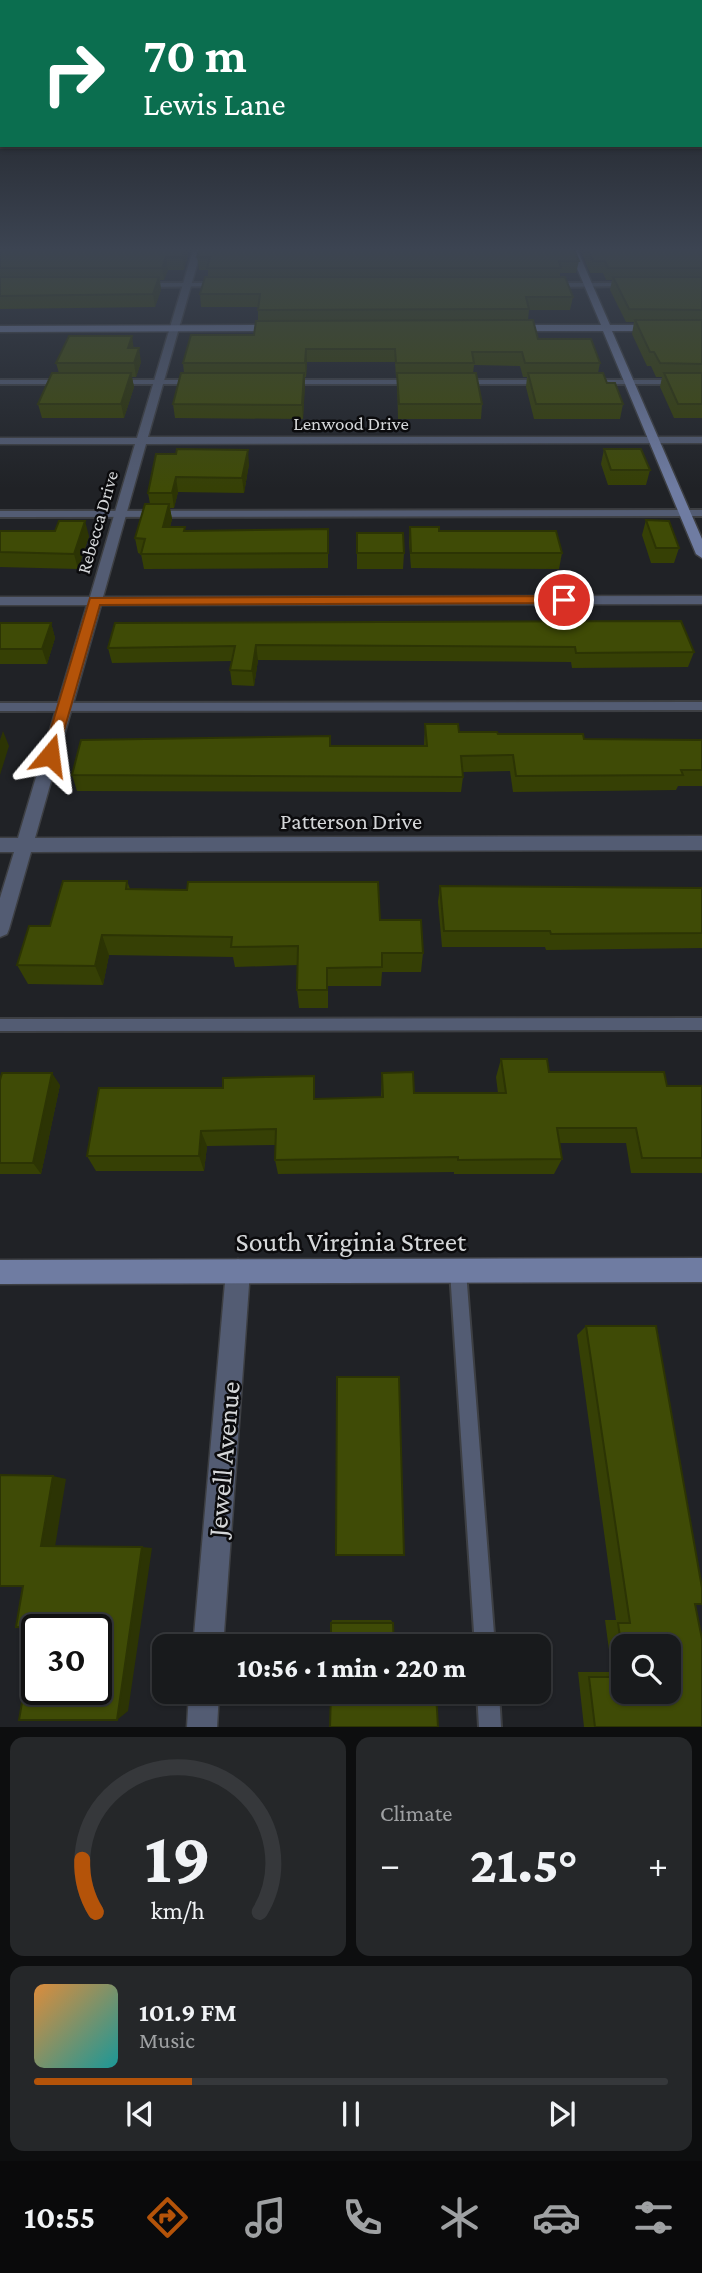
<!DOCTYPE html>
<html lang="en">
<head>
<meta charset="utf-8">
<style>
  :root { --surface:#181a1c; --page:#252729; --text:#f1f3f6; --muted:#9fa1a3; --line:#36383b; --accent:#b45309 }
  body { margin:0; font-family:"Crimson Pro",serif; background:var(--page); color:var(--text); height:100vh; display:flex; flex-direction:column; font-size:26px; white-space:nowrap }
  * { box-sizing:border-box; margin:0 }
  p { font-size:23px; color:var(--muted) }
  .icon { flex:none; width:38px; height:38px; fill:none; stroke:currentColor; stroke-width:2; stroke-linecap:round; stroke-linejoin:round }
  .map { position:relative; height:1727px; overflow:hidden }
  .sheet { display:flex; flex-direction:column; gap:10px; padding:10px; background:#0d0e0f; flex:1 }
  .sheet>* { flex:none }
  .hud { position:absolute; left:0px; top:0px; width:704px; height:147px; box-shadow:0 2px 5px #0004,0 0 0 2px var(--line); background:#0b6e4f; color:#fff; overflow:hidden }
  .tools { position:absolute; left:611px; top:1634px; display:grid; gap:14px }
  .tools a { display:grid; place-items:center; width:70px; height:70px; border-radius:14px; background:var(--surface); box-shadow:0 2px 5px #0004,0 0 0 2px var(--line); font-size:35px }
  .speed { position:absolute; left:21px; top:1614px; display:flex; gap:14px; font-size:35px; font-weight:700; text-align:center }
  .speed>* { display:grid; place-content:center; width:91px; height:91px; border-radius:50%; background:var(--surface); box-shadow:0 2px 5px #0004,0 0 0 2px var(--line); line-height:1 }
  .speed .limit { border:4px solid #111; border-radius:10px; background:#fff; color:#111 }
  .pin { position:absolute; display:grid; place-items:center; width:60px; height:60px; color:#fff; margin:-30px; border:4px solid #fff; border-radius:50%; box-shadow:0 2px 7px #0007 }
  .me { position:absolute; width:77px; margin:-38px; rotate:16deg; stroke-linejoin:round; filter:drop-shadow(0 0 5px #0008) }
  .turn { display:flex; align-items:center; gap:24px; height:147px; padding:0 28px; font-size:32px }
  .turn .icon { width:91px; height:91px; stroke-width:2.5 }
  .turn b { display:block; font-size:49px; line-height:60px }
  .big { font-size:52px; font-weight:800; line-height:1.1 }
  .sheet .card { flex:1; display:flex; flex-direction:column; justify-content:center; gap:10px; min-width:0; padding:0 24px; border-radius:14px; background:var(--page) }
  .sheet .dial { align-items:center; gap:0 }
  .dial svg { height:182px; overflow:visible; fill:none; stroke:var(--line); stroke-width:7; stroke-linecap:round; text-anchor:middle }
  .dial text { fill:var(--text); stroke:none }
  .song { display:flex; align-items:center; gap:21px }
  .cover { width:84px; height:84px; border-radius:10px; background:linear-gradient(135deg,hsl(30 70% 55%),hsl(180 70% 35%)) }
  .played { height:7px; border-radius:4px; background:linear-gradient(90deg,var(--accent) 25%,var(--line) 25%) }
  .keys { display:flex; justify-content:space-around; direction:ltr }
  .heat { display:flex; justify-content:space-between; align-items:center; font-size:38px; direction:ltr }
  .sheet .tiles { flex:1; display:grid; gap:10px; grid-template-columns:1fr 1fr }
  .card:last-child { grid-column:span 2 }
  .trip { position:absolute; left:152px; top:1634px; width:399px; height:70px; border-radius:14px; background:var(--surface); box-shadow:0 2px 5px #0004,0 0 0 2px var(--line); font-weight:800; line-height:70px; text-align:center }
  .menu { display:flex; height:112px; justify-content:space-around; align-items:center; background:#0a0a0b; color:var(--muted) }
  .menu .icon { width:49px; height:49px }
  .menu .active { color:var(--accent) }
  .menu b { font-size:32px; color:var(--text) }
  .map>svg:first-child { display:block }
</style>
</head>
<body>
<div class="map">
<svg width="702" height="1727" viewBox="0 0 702 1727">
  <rect width="100%" height="100%" fill="#202226"/>
  <g fill="none" stroke-linecap="round" stroke-linejoin="round">
    <!-- lane casing -->
    <g stroke="#3d3f43" stroke-width="4">
      <path id="lane" d="M219 283 221 286 146 287 143 285 146 283Z
        M628 283 630 286 552 287 549 285 552 283Z
        M0 380H63L67 382 63 384H0Z
        M116 380H192L196 382 192 384H113L112 382Z
        M291 380H413L417 382 413 384H288V380Z
        M462 380H542L546 382 542 384H459L458 382Z
        M589 380H702V384H592L588 382Z
        M702 510V516L0 517V511Z
        M702 702V710L0 711V703Z
        M702 1018V1030L0 1031V1019Z
        M458 1263 464 1265 466 1271 495 1647H475L450 1271 452 1265Z
        M477 1692H499L501 1727H479Z"/>
    </g>
    <!-- street casing -->
    <g stroke="#3d3f43" stroke-width="3">
      <path id="street" d="M194 247H202L148 437H702V443L146 444 103 597 702 596V604L101 605 35 838 702 836V850L31 852 9 929 7 934 0 937V898L14 852H0V838H18L87 605H0V597H90L135 444H0V438H137Z
        M238 1259 246 1263 250 1271 223 1647H193L226 1271 230 1263Z
        M189 1692H219L217 1727H187Z"/>
    </g>
    <!-- secondary casing -->
    <g stroke="#3d3f43" stroke-width="3">
      <path id="secondary" d="M568 247H576L610 325H702V331H612L702 539V558L696 554 603 331H513L508 328 513 325H601Z
        M0 326 279 325 284 328 279 331 0 332Z
        M702 1258V1282L0 1284V1260Z"/>
    </g>
    <!-- lane -->
    <use href="#lane" fill="#535c73" fill-rule="evenodd"/>
    <!-- street -->
    <use href="#street" fill="#535c73" fill-rule="evenodd"/>
    <!-- secondary -->
    <use href="#secondary" fill="#6f7ca2" fill-rule="evenodd"/>
  </g>
  <!-- wall -->
  <path fill="#364005" fill-rule="evenodd" d="M0 247 188 255 184 270H168L164 280H160L161 290 155 307 0 309Z
    M583 247H702V418H674L660 387 662 377H656L651 366H647L632 334 634 322H626L610 290 612 280H606L603 273H590L582 254Z
    M197 257 579 261 576 273H560V277L573 297 570 310H529L528 320 538 339 600 363 598 373 623 404 620 419H534L526 387 527 377H523L520 366 474 365 473 373 482 404 481 419H398L397 377H396L395 362H307L306 377H305L303 419 175 418 173 404 184 373 183 363 254 335 258 321V307H201L200 294 208 277V270H199Z
    M134 348 141 362 136 377H132L134 387 124 418H42L38 404 59 373 56 363Z
    M604 449 650 470 646 485H608L601 464Z
    M156 454 249 464 244 493 178 492 174 508H170L172 519 170 527 186 531 328 529V568L144 569 141 554 138 553 135 538 150 504 148 493Z
    M646 520 679 548 674 563H651L642 535Z
    M410 527 439 531 562 553 559 569 411 568 409 542Z
    M0 531 89 536 78 569 0 567Z
    M357 533 404 553 403 569H357Z
    M0 623H51L55 638 47 664H0Z
    M115 623 694 652 688 667 572 668 571 662 258 660 254 686 232 685 230 670 232 661 112 663 108 648Z
    M425 724 459 732 498 734 584 739 702 740V786H678L676 790 513 792 510 771 463 772V777L461 792 77 791 72 775 330 746H424Z
    M127 881 130 889 380 920 423 953 421 972H382L381 986H328V1008H299L297 990 298 965 235 967 233 957 109 955 103 985 28 984 17 965 50 926Z
    M440 886 702 888V948L546 950 545 947H442L438 902Z
    M501 1059 549 1072 667 1086H702V1173H631L626 1143H559L562 1159 554 1174H454V1172L278 1174 275 1160V1145L207 1146 204 1171H96L87 1156 223 1088 314 1076 315 1099 381 1097 382 1073 414 1093H498L496 1077Z
    M0 1080 60 1085 41 1174H0Z
    M586 1326 695 1604 702 1727H584L578 1672H612L605 1620H616L577 1335ZM623 1647 668 1692H623Z
    M332 1620H391L393 1623H331Z"/>
  <!-- shaded-wall -->
  <path fill="#2c3404" d="M186 247H188V255L184 270 182 257Z
    M166 257 168 270 164 280 162 268Z
    M159 277 161 290 155 307 153 294Z
    M132 336 134 350 128 348Z
    M139 348 141 362 136 377 134 363Z
    M306 349 307 362 306 377 305 363Z
    M131 373 134 387 124 418 121 404Z
    M304 373 305 387 303 419 302 405Z
    M248 450 249 464 244 493 242 478Z
    M176 477 178 492 174 508 172 493Z
    M169 504 172 519 166 542 163 527Z
    M85 521 89 536 78 569 74 554Z
    M51 623 55 638 47 664 42 649Z
    M256 645 258 660 254 686 252 671Z
    M3 731 9 746 0 775V740Z
    M102 935 109 955 103 985 95 966Z
    M52 1073 60 1085 41 1174 33 1163Z
    M201 1131 207 1146 204 1171 199 1156Z
    M53 1476 66 1479 55 1547 41 1546Z
    M142 1547 152 1548 128 1711 117 1720Z"/>
  <!-- building -->
  <path fill="#3f4b06" stroke="#2c3404" stroke-width="2" fill-rule="evenodd" d="M0 247H186L182 257H166L162 268H0Z
    M200 247H573L579 261H559L561 268H207L210 257H197Z
    M587 247H702V268H608L605 261H593Z
    M0 277H159L153 294 0 296Z
    M205 277H565L573 297H526L529 309 258 310 260 294H200Z
    M613 277H702V310L629 309Z
    M533 320 538 339H591L600 363H525L522 352H472L474 363H396L395 349H306L305 363H183L191 335H254L256 321Z
    M635 320H702V364L660 363 654 352H650Z
    M69 336H132L128 348H139L134 363H56Z
    M52 373H131L121 404H38Z
    M181 373H304L302 405 173 404Z
    M397 373H476L482 404H399Z
    M528 373H603L607 383H615L623 404H536Z
    M664 373H702V404H678Z
    M177 449 248 450 242 478 176 477 172 493H148L156 454H176Z
    M604 449H641L650 470H611Z
    M145 504H169L163 527H185L184 531 328 529V553L141 554 145 539 135 538Z
    M646 520 669 521 679 548H656Z
    M59 521H85L74 554 0 552V531H55Z
    M410 527H439V531H556L562 553H411Z
    M357 533H403L404 553H357Z
    M681 621 694 652 576 653 575 647 256 645 252 671 230 670 235 646 108 648 115 623Z
    M0 623H51L42 649H0Z
    M425 724H458L459 732H497L498 734H583L584 739 702 740V770H681L683 775 516 776 513 755 461 756 463 777 72 775 81 740 330 736V746H427Z
    M63 881H127L126 889 187 890 188 882H378L380 920H421L423 953H382V967L327 968V990H297L298 946 231 947 232 937 102 935 95 966 17 965 29 926H50Z
    M440 886 702 888V933L551 934 550 931H444Z
    M501 1059H547L549 1072H664L667 1086H702V1158H642L636 1128H557L562 1159 458 1160V1157L275 1160 276 1129 201 1131 199 1156H87L99 1088H223V1078L314 1076V1099L383 1097 382 1073 413 1072 414 1093H506Z
    M2 1073H52L33 1163H0V1080Z
    M586 1326H656L702 1588V1604H695L702 1639V1727H595L589 1677H623V1692H668V1647H623V1658L618 1623H630Z
    M337 1377H399L404 1555H336Z
    M0 1475 53 1476 41 1546 142 1547 117 1720H19L35 1627H16L23 1586H0ZM37 1629H96V1689H37Z
    M331 1623H393L394 1647H331Z
    M331 1692H436L438 1727H330Z"/>
  <!-- sky -->
  <linearGradient id="sky" x2="0" y2="1"><stop stop-color="#121315"/><stop offset="0.51" stop-color="#3c4452"/><stop offset="1" stop-color="#3c4452" stop-opacity="0"/></linearGradient>
  <rect width="702" height="489" fill="url(#sky)"/>
  <!-- route -->
  <path fill="#b45309" stroke="#753606" stroke-width="2" d="M564 596 568 597V603L100 605 57 755 50 760 43 755 90 598Z"/>
  <g text-anchor="middle" stroke-width="5" stroke-linejoin="round" paint-order="stroke">
    <!-- far-street labels -->
    <g font-size="19" fill="#d5d7d9" stroke="#0b0b0d">
      <text x="351" y="430">Lenwood Drive</text>
      <text transform="translate(97 522) rotate(-74)" y="7">Rebecca Drive</text>
    </g>
    <!-- street labels -->
    <g font-size="23" fill="#d5d7d9" stroke="#0b0b0d">
      <text x="351" y="829">Patterson Drive</text>
    </g>
    <!-- near-street labels -->
    <g font-size="28" fill="#d5d7d9" stroke="#0b0b0d">
      <text x="351" y="1251">South Virginia Street</text>
      <text transform="translate(223 1459) rotate(-85)" y="10">Jewell Avenue</text>
    </g>
  </g>
</svg>
<div class="tools">
<a><svg class="icon" aria-label="search" viewBox="0 0 24 24"><circle cx="10" cy="10" r="6"/><path d="M15 15l6 6"/></svg></a>
</div>
<div class="speed"><div class="limit">30</div></div>
<div class="pin" style="left:564px;top:600px;background:#d93025"><svg class="icon" aria-label="arrive" viewBox="0 0 24 24"><path d="M6 21V4h12l-3 4 3 4H6"/></svg></div>
<svg class="me" style="left:50px;top:755px" viewBox="-20 -20 40 40"><path d="M0-17L14 15 0 8-14 15z" fill="#b45309" stroke="#fff" stroke-width="4"/></svg>
<div class="trip">10:56 · 1 min · 220 m</div>
<div class="hud">
<div class="turn"><svg class="icon" aria-label="right" viewBox="0 0 24 24"><path d="M7 20v-9h11M14 6l5 5-5 5"/></svg><div><b>70 m</b>Lewis Lane</div></div>
</div>
</div>
<section class="sheet">
<div class="tiles">
<div class="card dial"><svg viewBox="0 0 100 80">
<path d="M14 69A42 42 0 1 1 86 69"/>
<path d="M14 69A42 42 0 0 1 8 46" stroke="#b45309"/>
<text x="50" y="56" font-size="32" font-weight="700">19</text>
<text x="50" y="72" font-size="11">km/h</text>
</svg></div>
<div class="card"><p>Climate</p>
<div class="heat"><a>−</a><b class="big">21.5°</b><a>+</a></div>
</div>
<div class="card">
<div class="song"><i class="cover"></i><div><b>101.9 FM</b><p>Music</p></div></div>
<div class="played"></div>
<div class="keys"><svg class="icon" aria-label="previous" viewBox="0 0 24 24"><path d="M18 5L8 12l10 7zM5 5v14"/></svg><svg class="icon" aria-label="pause" viewBox="0 0 24 24"><path d="M8 5v14M16 5v14"/></svg><svg class="icon" aria-label="next" viewBox="0 0 24 24"><path d="M6 5l10 7-10 7zM19 5v14"/></svg></div>
</div>
</div>
</section>
<nav class="menu">
<b>10:55</b>
<svg class="icon active" aria-label="directions" viewBox="0 0 24 24"><path d="M12 3l9 9-9 9-9-9zM9 14v-3h6M13 9l2 2-2 2"/></svg>
<svg class="icon" aria-label="music" viewBox="0 0 24 24"><path d="M9 18V5l10-2v13"/><circle cx="6" cy="18" r="3"/><circle cx="16" cy="16" r="3"/></svg>
<svg class="icon" aria-label="phone" viewBox="0 0 24 24"><path d="M5 4h4l2 5-3 2q2 4 5 5l2-3 5 2v4C11 20 4 13 5 4z"/></svg>
<svg class="icon" aria-label="climate" viewBox="0 0 24 24"><path d="M12 3v18M4 7l16 10M4 17L20 7"/></svg>
<svg class="icon" aria-label="car" viewBox="0 0 24 24"><path d="M5 17H2v-5l4-1 3-4h7l3 4 3 1v5h-3M9 17h6M6 11h13"/><circle cx="7" cy="17" r="2"/><circle cx="17" cy="17" r="2"/></svg>
<svg class="icon" aria-label="filters" viewBox="0 0 24 24"><path d="M4 7h16M4 17h16"/><circle cx="9" cy="7" r="2"/><circle cx="15" cy="17" r="2"/></svg>
</nav>
</body>
</html>
